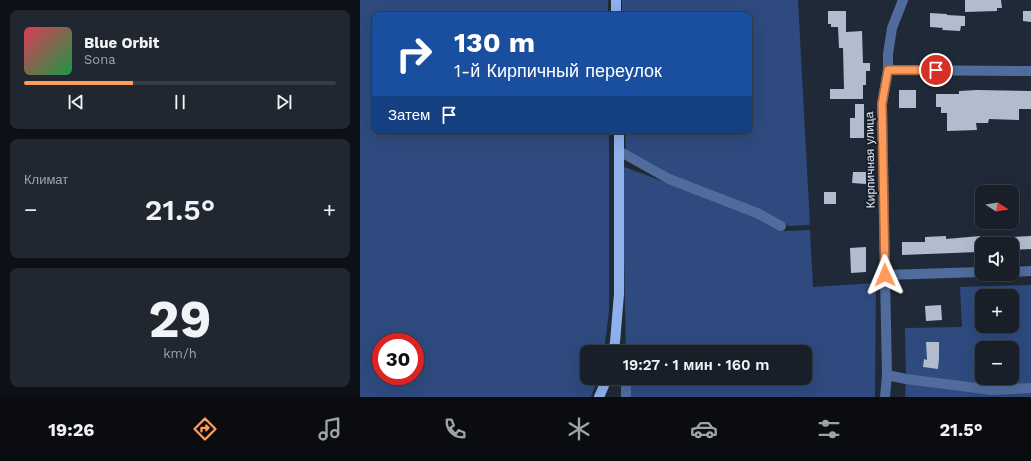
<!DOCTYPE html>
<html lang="ru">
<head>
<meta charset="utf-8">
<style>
  :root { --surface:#181f29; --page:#212731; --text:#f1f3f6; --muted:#9fa2a8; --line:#363d46; --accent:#ff9b5a }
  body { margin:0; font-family:"Work Sans",sans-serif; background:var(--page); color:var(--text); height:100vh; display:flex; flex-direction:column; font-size:15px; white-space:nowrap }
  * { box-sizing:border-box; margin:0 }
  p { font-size:13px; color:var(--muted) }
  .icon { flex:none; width:22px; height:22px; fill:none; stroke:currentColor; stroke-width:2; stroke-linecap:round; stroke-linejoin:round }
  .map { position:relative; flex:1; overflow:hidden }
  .side { display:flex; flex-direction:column; gap:10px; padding:10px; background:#0d1117; width:360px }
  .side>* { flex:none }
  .hud { position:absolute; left:12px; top:12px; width:380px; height:122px; border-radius:8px; box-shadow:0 4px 16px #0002,0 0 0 1px var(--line); background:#1a4fa0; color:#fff; overflow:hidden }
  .needle { width:26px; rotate:102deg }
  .buttons { position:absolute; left:615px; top:185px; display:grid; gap:8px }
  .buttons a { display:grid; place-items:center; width:44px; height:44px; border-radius:8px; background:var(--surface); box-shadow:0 4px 16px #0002,0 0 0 1px var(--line); font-size:20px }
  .speed { position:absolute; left:12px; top:333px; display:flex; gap:8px; font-size:20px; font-weight:700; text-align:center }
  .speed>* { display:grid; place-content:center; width:52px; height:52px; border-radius:50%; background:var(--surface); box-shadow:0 4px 16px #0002,0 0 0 1px var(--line); line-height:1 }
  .speed .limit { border:6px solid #d22; background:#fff; color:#111 }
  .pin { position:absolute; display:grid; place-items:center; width:34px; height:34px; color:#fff; margin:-17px; border:2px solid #fff; border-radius:50%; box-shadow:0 1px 4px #0007 }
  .me { position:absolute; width:44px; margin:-22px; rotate:359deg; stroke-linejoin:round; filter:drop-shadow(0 0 3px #0008) }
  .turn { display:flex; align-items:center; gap:14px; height:84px; padding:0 16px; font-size:18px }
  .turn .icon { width:52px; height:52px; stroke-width:2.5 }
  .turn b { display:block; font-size:28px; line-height:34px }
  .then { display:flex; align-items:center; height:38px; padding:0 16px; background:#0003; gap:8px; font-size:15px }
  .big { font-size:30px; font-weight:600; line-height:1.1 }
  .side .tile { flex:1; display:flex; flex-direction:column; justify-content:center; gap:6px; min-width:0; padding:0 14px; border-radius:8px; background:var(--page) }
  .side .dial { align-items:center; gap:0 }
  .dial b { font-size:52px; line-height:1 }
  .song { display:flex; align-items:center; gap:12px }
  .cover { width:48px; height:48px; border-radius:6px; background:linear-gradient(135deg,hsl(350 70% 55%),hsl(140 70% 35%)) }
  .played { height:4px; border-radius:2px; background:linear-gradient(90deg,var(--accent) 35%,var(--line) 35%) }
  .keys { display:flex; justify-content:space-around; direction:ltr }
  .heat { display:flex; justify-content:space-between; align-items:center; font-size:22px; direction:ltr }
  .trip { position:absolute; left:220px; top:345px; width:232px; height:40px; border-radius:8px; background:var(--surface); box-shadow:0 4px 16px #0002,0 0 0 1px var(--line); font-weight:600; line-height:40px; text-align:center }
  .dock { display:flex; height:64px; justify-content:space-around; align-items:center; background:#0a0c10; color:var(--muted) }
  .dock .icon { width:28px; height:28px }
  .dock .selected { color:var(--accent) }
  .dock b { font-size:18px; color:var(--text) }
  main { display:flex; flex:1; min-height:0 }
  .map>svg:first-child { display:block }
</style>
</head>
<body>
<main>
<section class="side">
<div class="tile">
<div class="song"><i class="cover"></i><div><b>Blue Orbit</b><p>Sona</p></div></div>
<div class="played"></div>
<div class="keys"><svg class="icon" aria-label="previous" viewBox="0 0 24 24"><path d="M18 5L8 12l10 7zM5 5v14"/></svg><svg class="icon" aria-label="pause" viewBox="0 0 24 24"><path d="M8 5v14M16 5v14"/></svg><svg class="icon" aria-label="next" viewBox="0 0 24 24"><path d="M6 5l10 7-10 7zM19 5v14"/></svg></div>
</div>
<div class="tile"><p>Климат</p>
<div class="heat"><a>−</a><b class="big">21.5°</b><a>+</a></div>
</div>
<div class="tile dial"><b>29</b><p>km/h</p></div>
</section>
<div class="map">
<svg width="671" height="397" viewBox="0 0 671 397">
  <rect width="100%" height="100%" fill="#202937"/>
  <!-- green -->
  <path fill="#2e4a7e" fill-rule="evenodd" d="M0 0H248V15H15V131H249V311L244 352H227V378H238L231 397H0ZM21 342H55V376H21Z
    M262 0H438L450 225 429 226 418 219 266 157 265 131H389V15H262Z
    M262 166 397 217 422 231 450 230 453 287 516 283 515 397H267V378H445V352H266Z
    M671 285V397H545L546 379 545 328 602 327 600 287ZM622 296H652V326H622ZM622 348H652V378H622Z"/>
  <!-- building -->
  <path fill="#b2bccf" d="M605 0H641L642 8H637V11L605 12Z
    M468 11H486V32L502 31 503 63H510V71H506V85H503V99H470V89H484L483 48H479L478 27H471V24H468Z
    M663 11H671V22L663 21Z
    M570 13 587 14V15L605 16V26H601L600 31 582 30 583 28 570 27Z
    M539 90H556V108H539Z
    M617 90 671 91V109H659V120L629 119 628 123H616L617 130 587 131V113H581V107H576V94H599V91Z
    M495 104H504V138H490V118H495Z
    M493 172H506V184L492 183Z
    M464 192H476V204H464Z
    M586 236V239L620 236 621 244H617L618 252 542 255V242H565V237Z
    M671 236V249L652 250V237Z
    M506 247V272L491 273 490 248Z
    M581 305 582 320 566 321 565 306Z
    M566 342H579V358L578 369 563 367 564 359 567 360Z"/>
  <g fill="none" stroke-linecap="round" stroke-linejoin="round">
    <!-- minor -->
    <path stroke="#506c9d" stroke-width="10" d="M528 70 671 71
      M259 151 309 179 397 213 421 226
      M652 272 671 271
      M525 275 622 272
      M527 375 546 379 632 390 671 388
      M264 378 266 382V397
      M525 397 527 375 525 275 522 104 528 70V54L532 28 543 0"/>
    <!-- major -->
    <path stroke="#8eb0ed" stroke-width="10" d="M256 0V15
      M253 352 255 342 259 294V131
      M239 397 243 388 247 378"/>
  </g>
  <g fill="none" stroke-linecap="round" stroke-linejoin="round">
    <!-- route casing -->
    <g stroke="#a6653a" stroke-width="10">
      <path id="route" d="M525 275 522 104 528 70H576"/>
    </g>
    <!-- route -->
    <use href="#route" stroke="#ff9b5a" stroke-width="7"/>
  </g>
  <g text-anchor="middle" stroke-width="4" stroke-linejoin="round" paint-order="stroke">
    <!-- street labels -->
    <g font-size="12" fill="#e3e9f3" stroke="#171f2d">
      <text transform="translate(510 160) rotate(-91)" y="4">Кирпичная улица</text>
    </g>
  </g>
</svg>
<div class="buttons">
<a><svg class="needle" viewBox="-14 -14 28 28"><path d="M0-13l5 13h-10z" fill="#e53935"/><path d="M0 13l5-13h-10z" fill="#9fa2a8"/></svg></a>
<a><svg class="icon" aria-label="sound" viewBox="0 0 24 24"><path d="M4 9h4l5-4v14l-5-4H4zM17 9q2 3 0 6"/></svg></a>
<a>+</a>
<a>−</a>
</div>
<div class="speed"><div class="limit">30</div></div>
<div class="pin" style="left:576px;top:70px;background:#d93025"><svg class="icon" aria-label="arrive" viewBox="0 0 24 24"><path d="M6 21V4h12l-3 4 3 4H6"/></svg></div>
<svg class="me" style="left:525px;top:275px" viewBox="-20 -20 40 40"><path d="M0-17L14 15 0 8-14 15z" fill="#ff9b5a" stroke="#fff" stroke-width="4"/></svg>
<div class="trip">19:27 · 1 мин · 160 m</div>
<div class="hud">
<div class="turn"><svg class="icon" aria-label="right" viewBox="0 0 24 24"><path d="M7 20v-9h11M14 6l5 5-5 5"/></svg><div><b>130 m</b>1-й Кирпичный переулок</div></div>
<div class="then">Затем<svg class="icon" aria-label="arrive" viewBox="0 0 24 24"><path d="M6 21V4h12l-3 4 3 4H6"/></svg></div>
</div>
</div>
</main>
<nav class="dock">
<b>19:26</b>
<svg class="icon selected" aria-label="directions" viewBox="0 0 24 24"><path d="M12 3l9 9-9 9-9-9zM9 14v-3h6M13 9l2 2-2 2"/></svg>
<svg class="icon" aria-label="music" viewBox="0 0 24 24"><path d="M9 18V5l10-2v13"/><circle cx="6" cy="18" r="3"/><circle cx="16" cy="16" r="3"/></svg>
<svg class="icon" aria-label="phone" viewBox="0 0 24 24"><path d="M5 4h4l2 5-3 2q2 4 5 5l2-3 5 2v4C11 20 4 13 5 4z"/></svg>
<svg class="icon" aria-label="climate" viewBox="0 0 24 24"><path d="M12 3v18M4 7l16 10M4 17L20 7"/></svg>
<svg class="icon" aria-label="car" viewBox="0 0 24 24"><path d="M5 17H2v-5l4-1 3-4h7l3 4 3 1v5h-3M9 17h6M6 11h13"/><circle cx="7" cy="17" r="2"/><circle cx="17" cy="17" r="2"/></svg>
<svg class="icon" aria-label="filters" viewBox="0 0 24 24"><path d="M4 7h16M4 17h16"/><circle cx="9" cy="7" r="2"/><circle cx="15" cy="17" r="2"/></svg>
<b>21.5°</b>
</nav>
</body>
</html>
